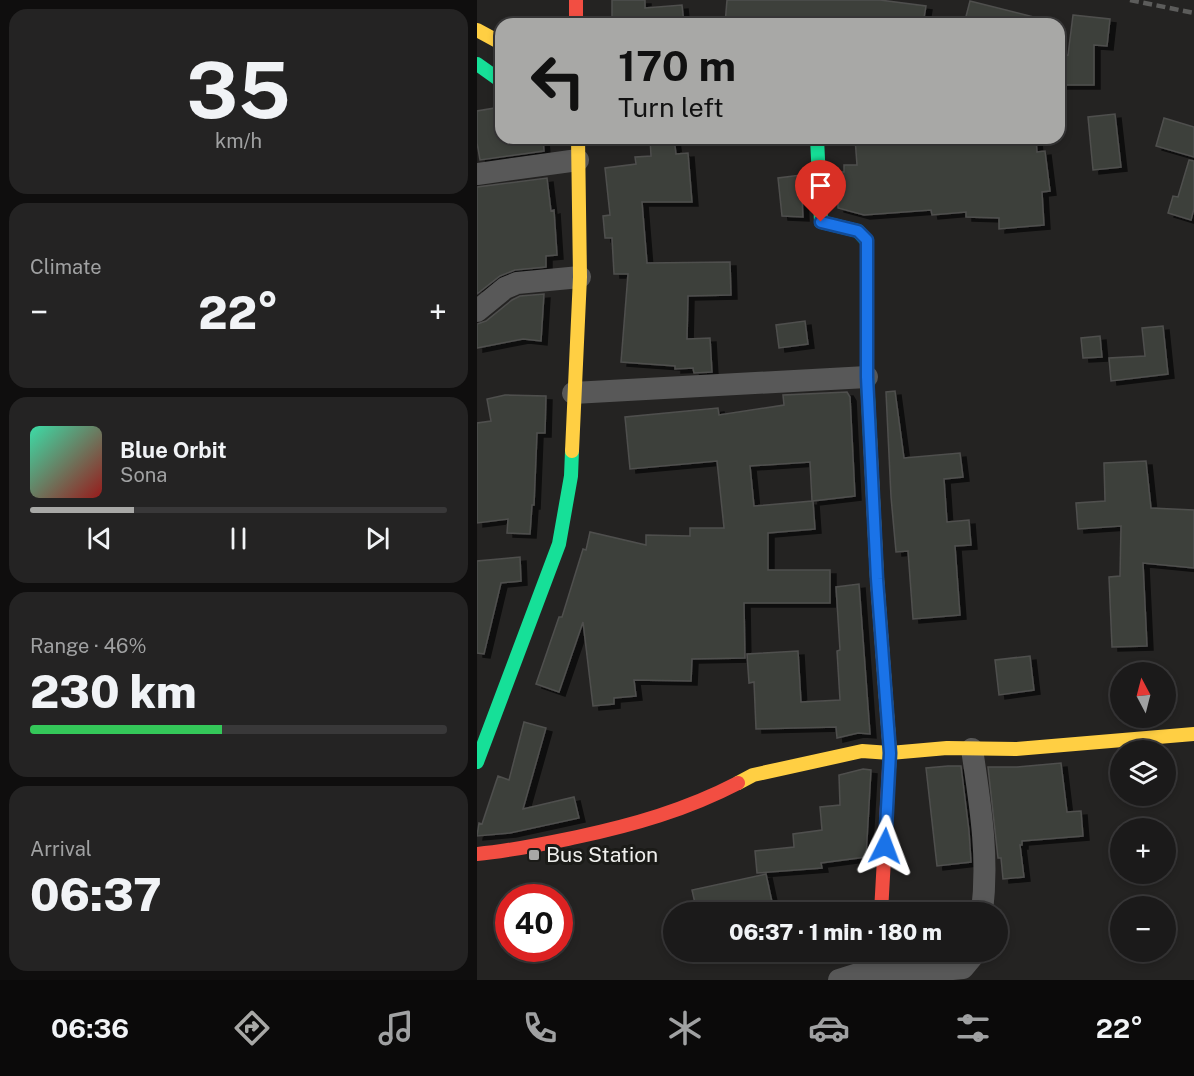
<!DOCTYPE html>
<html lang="en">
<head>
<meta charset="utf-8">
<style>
  :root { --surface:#1b1a1a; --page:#242323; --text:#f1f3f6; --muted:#a0a1a2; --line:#393839; --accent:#a8a8a6 }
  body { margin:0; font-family:"Public Sans",sans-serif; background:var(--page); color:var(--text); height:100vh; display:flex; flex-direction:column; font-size:22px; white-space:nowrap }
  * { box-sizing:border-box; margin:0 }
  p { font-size:20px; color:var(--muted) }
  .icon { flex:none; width:33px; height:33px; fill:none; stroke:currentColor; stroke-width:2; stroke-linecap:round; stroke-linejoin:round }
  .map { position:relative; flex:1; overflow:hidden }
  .panel { display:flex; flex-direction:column; gap:9px; padding:9px; background:#0f0e0e; width:477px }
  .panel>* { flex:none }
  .hud { position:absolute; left:18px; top:18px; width:570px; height:126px; border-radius:18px; box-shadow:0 3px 9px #0003,0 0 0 2px var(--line); background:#a8a8a6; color:#111; overflow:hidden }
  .needle { width:39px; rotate:353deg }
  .fabs { position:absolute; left:633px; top:662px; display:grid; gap:12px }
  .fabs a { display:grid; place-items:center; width:66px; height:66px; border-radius:50%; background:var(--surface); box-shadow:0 3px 9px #0003,0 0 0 2px var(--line); font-size:30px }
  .speed { position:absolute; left:18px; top:884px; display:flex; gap:12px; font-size:30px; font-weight:700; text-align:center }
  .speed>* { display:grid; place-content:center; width:78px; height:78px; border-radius:50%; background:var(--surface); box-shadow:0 3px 9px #0003,0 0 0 2px var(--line); line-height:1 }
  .speed .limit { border:9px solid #d22; background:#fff; color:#111 }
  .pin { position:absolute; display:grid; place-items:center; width:51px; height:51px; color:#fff; margin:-62px -26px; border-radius:50% 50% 50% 0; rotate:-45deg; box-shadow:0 0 6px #0007 }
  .pin .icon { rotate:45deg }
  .me { position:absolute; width:66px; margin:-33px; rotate:3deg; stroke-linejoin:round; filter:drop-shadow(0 0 4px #0008) }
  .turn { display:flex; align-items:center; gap:21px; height:126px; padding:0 24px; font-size:27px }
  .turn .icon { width:78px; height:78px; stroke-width:2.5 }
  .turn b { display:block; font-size:42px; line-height:51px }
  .big { font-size:45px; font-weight:800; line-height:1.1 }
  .panel .widget { flex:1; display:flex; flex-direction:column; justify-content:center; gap:9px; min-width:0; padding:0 21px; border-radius:18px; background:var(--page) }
  .panel .dial { align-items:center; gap:0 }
  .dial b { font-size:78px; line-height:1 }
  .song { display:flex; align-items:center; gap:18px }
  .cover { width:72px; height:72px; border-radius:9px; background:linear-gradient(135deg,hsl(160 70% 55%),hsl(0 70% 35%)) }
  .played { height:6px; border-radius:3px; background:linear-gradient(90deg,var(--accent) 25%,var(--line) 25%) }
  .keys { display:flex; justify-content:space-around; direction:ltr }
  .heat { display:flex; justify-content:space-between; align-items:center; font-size:33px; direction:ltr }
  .charge { height:9px; border-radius:4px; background:linear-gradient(90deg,#34c759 46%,var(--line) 0) }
  .trip { position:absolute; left:186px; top:902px; width:345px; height:60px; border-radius:30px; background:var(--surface); box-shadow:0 3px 9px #0003,0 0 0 2px var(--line); font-weight:800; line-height:60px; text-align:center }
  .dock { display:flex; height:96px; justify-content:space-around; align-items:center; background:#0b0a0a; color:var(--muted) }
  .dock .icon { width:42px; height:42px }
  .dock .current { color:var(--accent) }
  .dock b { font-size:27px; color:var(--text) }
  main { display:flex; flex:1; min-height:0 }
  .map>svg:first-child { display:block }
</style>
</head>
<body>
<main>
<section class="panel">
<div class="widget dial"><b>35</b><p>km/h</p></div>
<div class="widget"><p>Climate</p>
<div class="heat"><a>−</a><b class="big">22°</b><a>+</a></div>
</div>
<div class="widget">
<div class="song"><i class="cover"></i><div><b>Blue Orbit</b><p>Sona</p></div></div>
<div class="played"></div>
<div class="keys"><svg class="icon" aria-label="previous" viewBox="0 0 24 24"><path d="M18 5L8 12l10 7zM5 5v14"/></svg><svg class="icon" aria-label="pause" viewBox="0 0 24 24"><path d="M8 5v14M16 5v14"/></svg><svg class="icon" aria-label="next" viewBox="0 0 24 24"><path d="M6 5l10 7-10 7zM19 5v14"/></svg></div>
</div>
<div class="widget"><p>Range · 46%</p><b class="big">230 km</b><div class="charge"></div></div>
<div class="widget"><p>Arrival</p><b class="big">06:37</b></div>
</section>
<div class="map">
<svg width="717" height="980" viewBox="0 0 717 980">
  <defs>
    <filter id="shadow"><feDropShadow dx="6" dy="4" stdDeviation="0" flood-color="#0009"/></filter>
  </defs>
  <rect width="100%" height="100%" fill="#242322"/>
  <!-- building -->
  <path fill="#3d413b" stroke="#4f4f4e" stroke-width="1.5" fill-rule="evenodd" filter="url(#shadow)" d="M135 0H168V8L205 5 207 24H135Z
    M250 0H403L449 6 446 24H248Z
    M493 1 557 17 556 24H487Z
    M596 15 633 19 630 46 617 45V85H582V56L591 55Z
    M24 107V138H66L67 151 3 160 0 143V111Z
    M638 114 644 167 616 170 611 117Z
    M687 118 717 127V157L679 146Z
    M173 138H197L199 154 211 153 215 202H165L170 263 253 262 254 295 211 296 210 339 233 338 235 372 217 373 216 368 198 369V366L144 362 151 274H137L135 238H128L126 216 133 215 128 168 159 164 158 157 174 156Z
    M378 138H559L560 152 568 151 573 191 565 192 567 225 522 229V218L489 217V212L455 215 454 210 387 215 361 208 360 172H367V165H380Z
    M712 160 717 161V209L714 220 691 213 696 196 701 197Z
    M324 175 326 217 305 216 301 178Z
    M70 178 74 211 77 210 80 255 69 256V267L38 270 23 276 0 294V187Z
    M67 294 64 341 46 339 0 348V324L9 321 35 300 43 296Z
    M328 321 331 344 302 348 299 325Z
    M686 326 691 374 634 381 632 358 668 356 665 328Z
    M623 336 625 357 606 358 604 338Z
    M418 391 427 458 483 453 486 477 467 479 470 522 492 520 494 545 478 546 483 615 436 619 431 551 419 552 414 497 409 392Z
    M370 392 373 397 378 496 336 501 338 529 291 533V570H353V603H267L268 658 215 659 214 681 157 680 159 696 137 698V704L116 706 106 622 82 692 59 684 82 617H85L106 549 109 550 113 532 169 545V535L213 536V528H247L240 461 153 469 148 417 241 408 242 415 307 405 306 395ZM333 462 335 501 277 506 273 466Z
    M28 395 69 396 68 433H60L57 505H55L53 534 30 533 31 519 0 523V423L14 421 10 399Z
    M669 461 674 508 717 510V568L666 563 670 646 635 647 632 577 643 576 644 526 601 529 599 503 628 501 627 463Z
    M43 557 44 581 24 583 7 654 0 653V561Z
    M382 584 393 734 381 733 360 738 359 727 279 729 277 682 272 683 270 654 321 651 324 702 363 700 360 651 363 650 359 587Z
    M553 656 557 690 522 695 518 660Z
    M47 722 69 728 46 809 97 797 102 818 33 833 0 836 2 823 5 824 21 776 32 780Z
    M584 763 590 812 604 811 606 836 545 841V845H543L547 877 526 879 524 858H521L511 767H540Z
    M471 766H484L492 831 494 862 460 866 449 768Z
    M386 769 394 770 389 857 344 863 345 868 280 873 278 851 317 847 316 834 345 830 343 807 363 805 362 775Z
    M289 874 295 902 251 912H220L215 890Z"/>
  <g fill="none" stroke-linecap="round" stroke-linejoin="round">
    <!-- street -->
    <path stroke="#585858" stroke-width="22" d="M0 174 101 160
      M0 311 28 288 40 283 103 277
      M96 393 390 377
      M495 749C503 804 512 856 505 912
      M403 976 486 968 496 956 498 951
      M362 980 403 967"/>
    <!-- fast -->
    <path stroke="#16e098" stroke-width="14" d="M0 64 24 81
      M340 138 344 222 381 231 390 241V377L393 437
      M0 762 82 544 94 476 95 451"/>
    <!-- slow -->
    <path stroke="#ffcf43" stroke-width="14" d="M0 30 24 43
      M393 437 400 579 413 753 412 769
      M95 451 103 277 101 138
      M261 783 276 775 385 751 413 753 470 748 539 749 717 734"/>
    <!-- jam -->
    <path stroke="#f24e42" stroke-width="14" d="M99 0V24
      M0 854C34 851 66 844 100 837 156 825 209 810 261 783
      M404 912 412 769"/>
    <!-- rail -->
    <path stroke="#5c5c5b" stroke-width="4.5" stroke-dasharray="9 4.5" stroke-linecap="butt" d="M653 0 717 13"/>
  </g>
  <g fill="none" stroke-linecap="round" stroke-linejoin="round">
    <!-- route casing -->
    <g stroke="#114b97" stroke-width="15">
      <path id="route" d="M344 222 381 231 390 240V377L400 579 413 753 408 846"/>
    </g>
    <!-- route -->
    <use href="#route" stroke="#1a73e8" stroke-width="10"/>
  </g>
  <!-- markers -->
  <rect fill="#a8a8a6" stroke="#1b1b18" stroke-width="2" x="51" y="849" width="12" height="12" rx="3"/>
  <g text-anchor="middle" stroke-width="6" stroke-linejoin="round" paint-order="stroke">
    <!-- poi labels -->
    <g font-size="21" fill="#efefed" stroke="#1b1b18" text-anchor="start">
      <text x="69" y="862">Bus Station</text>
    </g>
  </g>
</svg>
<div class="fabs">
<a><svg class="needle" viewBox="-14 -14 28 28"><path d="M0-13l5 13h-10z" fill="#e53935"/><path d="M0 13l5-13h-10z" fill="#a0a1a2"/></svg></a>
<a><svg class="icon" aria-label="layers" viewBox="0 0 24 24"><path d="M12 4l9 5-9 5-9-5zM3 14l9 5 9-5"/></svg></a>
<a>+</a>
<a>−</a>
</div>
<div class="speed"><div class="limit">40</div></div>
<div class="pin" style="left:344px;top:222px;background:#d93025"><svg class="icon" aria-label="arrive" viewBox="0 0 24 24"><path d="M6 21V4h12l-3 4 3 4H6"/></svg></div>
<svg class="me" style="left:408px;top:846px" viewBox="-20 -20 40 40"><path d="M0-17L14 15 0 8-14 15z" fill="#1a73e8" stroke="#fff" stroke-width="4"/></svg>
<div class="trip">06:37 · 1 min · 180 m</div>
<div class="hud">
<div class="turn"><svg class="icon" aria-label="left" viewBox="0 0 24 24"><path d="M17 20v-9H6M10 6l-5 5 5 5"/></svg><div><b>170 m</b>Turn left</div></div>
</div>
</div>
</main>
<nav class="dock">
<b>06:36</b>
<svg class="icon current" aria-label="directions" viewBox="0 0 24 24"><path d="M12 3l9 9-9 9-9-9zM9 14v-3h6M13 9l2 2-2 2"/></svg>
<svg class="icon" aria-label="music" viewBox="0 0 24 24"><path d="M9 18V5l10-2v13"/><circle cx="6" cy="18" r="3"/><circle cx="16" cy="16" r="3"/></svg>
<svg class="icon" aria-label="phone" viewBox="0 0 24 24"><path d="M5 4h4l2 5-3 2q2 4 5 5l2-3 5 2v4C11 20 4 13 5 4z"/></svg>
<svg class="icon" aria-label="climate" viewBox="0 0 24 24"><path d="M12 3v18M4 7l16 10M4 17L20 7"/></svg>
<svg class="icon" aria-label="car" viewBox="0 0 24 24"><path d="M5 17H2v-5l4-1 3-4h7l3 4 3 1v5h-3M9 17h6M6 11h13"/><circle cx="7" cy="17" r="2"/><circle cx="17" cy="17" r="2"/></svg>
<svg class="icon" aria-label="filters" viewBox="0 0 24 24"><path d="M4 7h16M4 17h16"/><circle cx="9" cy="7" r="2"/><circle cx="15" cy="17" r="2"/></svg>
<b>22°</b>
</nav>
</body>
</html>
